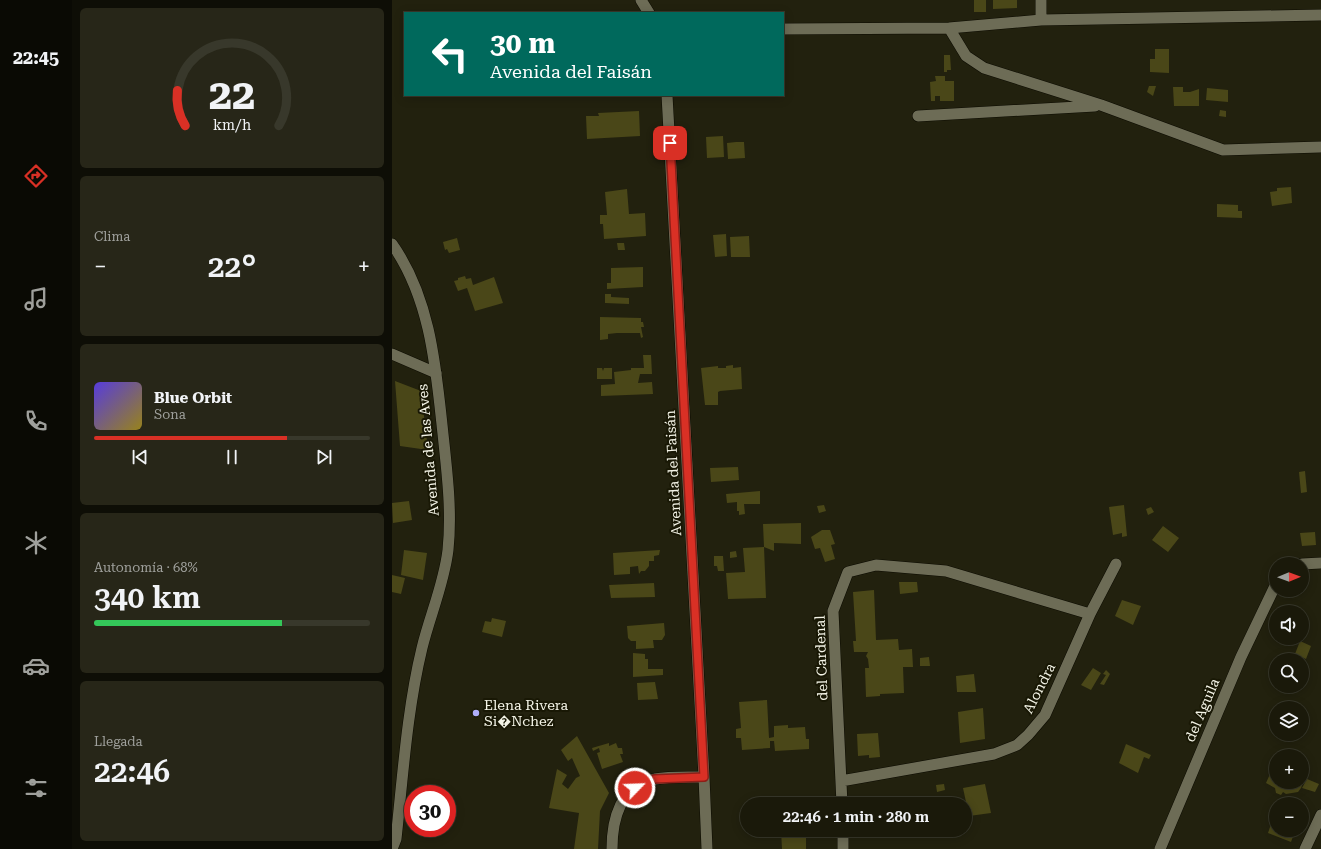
<!DOCTYPE html>
<html lang="es">
<head>
<meta charset="utf-8">
<style>
  :root { --surface:#1a190a; --page:#272618; --text:#f1f3f6; --muted:#9fa09c; --line:#38382b; --accent:#d93025 }
  body { margin:0; font-family:"Roboto Serif",serif; background:var(--page); color:var(--text); height:100vh; display:flex; flex-direction:column; font-size:15px; white-space:nowrap }
  * { box-sizing:border-box; margin:0 }
  p { font-size:13px; color:var(--muted) }
  .icon { flex:none; width:22px; height:22px; fill:none; stroke:currentColor; stroke-width:2; stroke-linecap:round; stroke-linejoin:round }
  .map { position:relative; flex:1; overflow:hidden }
  .drawer { display:flex; flex-direction:column; gap:8px; padding:8px; background:#0e0e06; width:320px }
  .drawer>* { flex:none }
  .guide { position:absolute; left:12px; top:12px; width:380px; height:84px; border-radius:0px; box-shadow:0 2px 10px #0003,0 0 0 1px var(--line); background:#00695c; color:#fff; overflow:hidden }
  .needle { width:26px; rotate:89deg }
  .tools { position:absolute; left:877px; top:557px; display:grid; gap:8px }
  .tools a { display:grid; place-items:center; width:40px; height:40px; border-radius:50%; background:var(--surface); box-shadow:0 2px 10px #0003,0 0 0 1px var(--line); font-size:20px }
  .speed { position:absolute; left:12px; top:785px; display:flex; gap:8px; font-size:20px; font-weight:700; text-align:center }
  .speed>* { display:grid; place-content:center; width:52px; height:52px; border-radius:50%; background:var(--surface); box-shadow:0 2px 10px #0003,0 0 0 1px var(--line); line-height:1 }
  .speed .limit { border:6px solid #d22; background:#fff; color:#111 }
  .pin { position:absolute; display:grid; place-items:center; width:34px; height:34px; color:#fff; margin:-17px; border-radius:8px; box-shadow:0 2px 6px #0006 }
  .me { position:absolute; width:44px; margin:-22px; rotate:66deg; stroke-linejoin:round; filter:drop-shadow(0 0 3px #0008) }
  .turn { display:flex; align-items:center; gap:14px; height:84px; padding:0 20px; font-size:18px }
  .turn .icon { width:52px; height:52px; stroke-width:2.5 }
  .turn b { display:block; font-size:28px; line-height:34px }
  .big { font-size:30px; font-weight:600; line-height:1.1 }
  .drawer .card { flex:1; display:flex; flex-direction:column; justify-content:center; gap:6px; min-width:0; padding:0 14px; border-radius:6px; background:var(--page) }
  .drawer .dial { align-items:center; gap:0 }
  .dial svg { height:104px; overflow:visible; fill:none; stroke:var(--line); stroke-width:7; stroke-linecap:round; text-anchor:middle }
  .dial text { fill:var(--text); stroke:none }
  .song { display:flex; align-items:center; gap:12px }
  .cover { width:48px; height:48px; border-radius:6px; background:linear-gradient(135deg,hsl(250 70% 55%),hsl(50 70% 35%)) }
  .played { height:4px; border-radius:2px; background:linear-gradient(90deg,var(--accent) 70%,var(--line) 70%) }
  .keys { display:flex; justify-content:space-around; direction:ltr }
  .heat { display:flex; justify-content:space-between; align-items:center; font-size:22px; direction:ltr }
  .charge { height:6px; border-radius:3px; background:linear-gradient(90deg,#34c759 68%,var(--line) 0) }
  .trip { position:absolute; left:348px; top:797px; width:232px; height:40px; border-radius:20px; background:var(--surface); box-shadow:0 2px 10px #0003,0 0 0 1px var(--line); font-weight:600; line-height:40px; text-align:center }
  main { display:flex; flex:1; min-height:0 }
  .dock { display:flex; flex-direction:column; width:72px; justify-content:space-around; align-items:center; background:#0a0a04; color:var(--muted) }
  .dock .icon { width:28px; height:28px }
  .dock .active { color:var(--accent) }
  .dock b { font-size:18px; color:var(--text) }
  .map>svg:first-child { display:block }
</style>
</head>
<body>
<main>
<nav class="dock">
<b>22:45</b>
<svg class="icon active" aria-label="directions" viewBox="0 0 24 24"><path d="M12 3l9 9-9 9-9-9zM9 14v-3h6M13 9l2 2-2 2"/></svg>
<svg class="icon" aria-label="music" viewBox="0 0 24 24"><path d="M9 18V5l10-2v13"/><circle cx="6" cy="18" r="3"/><circle cx="16" cy="16" r="3"/></svg>
<svg class="icon" aria-label="phone" viewBox="0 0 24 24"><path d="M5 4h4l2 5-3 2q2 4 5 5l2-3 5 2v4C11 20 4 13 5 4z"/></svg>
<svg class="icon" aria-label="climate" viewBox="0 0 24 24"><path d="M12 3v18M4 7l16 10M4 17L20 7"/></svg>
<svg class="icon" aria-label="car" viewBox="0 0 24 24"><path d="M5 17H2v-5l4-1 3-4h7l3 4 3 1v5h-3M9 17h6M6 11h13"/><circle cx="7" cy="17" r="2"/><circle cx="17" cy="17" r="2"/></svg>
<svg class="icon" aria-label="filters" viewBox="0 0 24 24"><path d="M4 7h16M4 17h16"/><circle cx="9" cy="7" r="2"/><circle cx="15" cy="17" r="2"/></svg>
</nav>
<section class="drawer">
<div class="card dial"><svg viewBox="0 0 100 80">
<path d="M14 69A42 42 0 1 1 86 69"/>
<path d="M14 69A42 42 0 0 1 8 42" stroke="#d93025"/>
<text x="50" y="56" font-size="32" font-weight="700">22</text>
<text x="50" y="72" font-size="11">km/h</text>
</svg></div>
<div class="card"><p>Clima</p>
<div class="heat"><a>−</a><b class="big">22°</b><a>+</a></div>
</div>
<div class="card">
<div class="song"><i class="cover"></i><div><b>Blue Orbit</b><p>Sona</p></div></div>
<div class="played"></div>
<div class="keys"><svg class="icon" aria-label="previous" viewBox="0 0 24 24"><path d="M18 5L8 12l10 7zM5 5v14"/></svg><svg class="icon" aria-label="pause" viewBox="0 0 24 24"><path d="M8 5v14M16 5v14"/></svg><svg class="icon" aria-label="next" viewBox="0 0 24 24"><path d="M6 5l10 7-10 7zM19 5v14"/></svg></div>
</div>
<div class="card"><p>Autonomía · 68%</p><b class="big">340 km</b><div class="charge"></div></div>
<div class="card"><p>Llegada</p><b class="big">22:46</b></div>
</section>
<div class="map">
<svg width="929" height="849" viewBox="0 0 929 849">
  <rect width="100%" height="100%" fill="#22210e"/>
  <!-- building -->
  <path fill="#4a4718" d="M582 0H594V12H582Z
    M601 0H625V8L601 9Z
    M763 49H777V73L758 72V59H763Z
    M552 55H558L559 70H555V72H552Z
    M543 76H553V81H562V101H548V96H543V101H539L538 82 544 81Z
    M757 86H764L761 96 755 92Z
    M781 87H791V92H798L807 89V106H782Z
    M815 88 836 90V102L814 100Z
    M828 110 834 111V117L827 116Z
    M247 111 248 136 195 139 194 116H207L206 113Z
    M331 136 332 157 315 158 314 137Z
    M344 142H352L353 158 336 159 335 143Z
    M899 187 900 203 880 206 878 192 885 191V188Z
    M235 189 237 214 253 213 254 236 212 239 211 224H208V215H215L213 192Z
    M825 204 846 205V211H850V218L825 217Z
    M334 234 335 256 323 257 321 235Z
    M357 236 358 257H339L338 237Z
    M65 238 68 250 57 253 55 249 53 250 51 242Z
    M225 243H232L233 250H226Z
    M251 267V287L215 289V283H219V268Z
    M73 276 74 279 79 278 81 285 102 277 111 303 83 311 75 288 66 291 62 281 66 280V278Z
    M213 294H219V297L237 298V304L213 303Z
    M208 317 249 318V322H251L252 327H249L251 337 249 338 248 333H225L216 334V339L208 340Z
    M251 355H259L260 374H248L246 383 260 382 261 394 209 396V385L223 384 222 372 239 370V368H252Z
    M341 365V368L349 367 350 389 328 391 326 392V405H313L309 368 326 366V368H334V366Z
    M205 368H210L211 371 212 368H220V379H205Z
    M3 381 29 391 36 450 8 446Z
    M346 467 347 480 319 482 318 468Z
    M913 471 915 492 909 493 907 472Z
    M368 491V504H352L353 514 347 515V511H345V502L335 503 334 494Z
    M17 501 20 520 1 523 0 503Z
    M432 505 434 511 427 513 425 506Z
    M732 505 735 536 730 537V533L721 535 717 507Z
    M759 507 762 512 756 515 754 509Z
    M409 523V544L382 543V551L372 547 374 598 336 599 334 573 353 572 351 548 372 547 371 524Z
    M771 526 787 538 776 552 760 540Z
    M430 530H438L443 544 439 545 443 559 433 562 428 548 423 549 419 537Z
    M923 532 924 545 910 546 908 533Z
    M12 550 35 553 31 580 9 575Z
    M268 550 267 555 262 556V561H257V566L253 571H249L247 574 246 566 238 567V574L222 575 221 553Z
    M344 551 345 557 338 558V552Z
    M322 556H331L332 571H326L325 566H322Z
    M0 575 13 578 9 594 0 592Z
    M507 582H525L526 592 508 594Z
    M262 583 263 597 219 598 217 585Z
    M482 590 484 640 506 639 507 650 520 649 521 667H511L512 693 488 694V696L474 697 473 668H477L476 659 474 656 476 652H462L461 641H464L461 592Z
    M730 600 749 606 741 625 723 616Z
    M100 618 114 621 110 637 90 632 93 621 99 622Z
    M272 623 273 635 270 640H261L262 648 244 649V641H239L236 638 235 626Z
    M908 641 919 646 914 659 903 654Z
    M241 653 253 654V659H256V669H271V675L241 677Z
    M537 657 538 666H528V658Z
    M701 668 709 673 699 690 689 685Z
    M714 670 718 674 712 685 708 684 714 675 711 674Z
    M582 674 584 692H565L564 676Z
    M263 682 266 699 246 700 245 683Z
    M375 700 377 738 382 737V726L396 725V728L413 727 414 739H417V749L383 751 382 741H378V748L350 750 349 738H344V729L349 728 347 702Z
    M591 708 593 739 568 743 566 712Z
    M486 733 488 757 477 758V755L466 756 465 734Z
    M185 736 217 793 208 811 206 849H182L187 813 157 808 165 769 175 775 170 784 176 789 184 778 188 776 180 758 176 761 169 750Z
    M217 743V746L224 743 226 748H230L231 754H228L231 762 210 769 205 753 208 752 207 748 201 751 200 748Z
    M734 744 759 755 757 759 752 757 746 773 727 763Z
    M884 772V782H910V777L913 778 909 788 906 792 894 794 891 792 889 795 884 793 883 788 874 783 878 774 882 776Z
    M915 779 927 784 923 792 910 788Z
    M552 784 553 790 545 792 544 785Z
    M593 784 599 813 577 816 571 788Z
    M880 821 884 823V830L903 831 899 842 876 833Z
    M389 830H433L432 835H414V849H390Z"/>
  <g fill="none" stroke-linecap="round" stroke-linejoin="round">
    <!-- minor casing -->
    <g stroke="#0c0b00" stroke-width="12">
      <path id="minor" d="M249 0 257 13
        M649 0V20
        M557 28 574 56 592 68 709 105 831 150 929 147
        M391 29 557 28 649 20 929 15
        M275 95 312 777 315 849
        M526 116 703 106
        M0 354 44 373
        M910 564 929 563
        M449 781 602 754 625 745 636 735 653 715 698 614 724 564
        M450 804 441 611 456 572 484 565 554 571 698 614
        M451 830V849
        M220 849C220 820 228 785 263 779 278 776 296 777 312 777
        M768 849 849 657 884 584
        M913 849 929 815"/>
    </g>
    <!-- tertiary casing -->
    <g stroke="#0c0b00" stroke-width="12">
      <path id="tertiary" d="M0 244C39 299 44 369 51 434 55 472 60 511 56 550 52 584 38 615 30 648 15 710 11 775 4 839L0 849"/>
    </g>
    <!-- minor -->
    <use href="#minor" stroke="#6d6c56" stroke-width="11"/>
    <!-- tertiary -->
    <use href="#tertiary" stroke="#6d6c56" stroke-width="11"/>
  </g>
  <g fill="none" stroke-linecap="round" stroke-linejoin="round">
    <!-- route casing -->
    <g stroke="#8d1f18" stroke-width="10">
      <path id="route" d="M243 788 262 779 312 777 278 143"/>
    </g>
    <!-- route -->
    <use href="#route" stroke="#d93025" stroke-width="7"/>
  </g>
  <!-- markers -->
  <circle fill="#afaefa" stroke="#191805" stroke-width="1.5" cx="84" cy="713" r="4"/>
  <g text-anchor="middle" stroke-width="4" stroke-linejoin="round" paint-order="stroke">
    <!-- street labels -->
    <g font-size="14" fill="#f4f4e7" stroke="#191805">
      <text transform="translate(36 450) rotate(-95)" y="5">Avenida de las Aves</text>
      <text transform="translate(281 473) rotate(-93)" y="5">Avenida del Faisán</text>
      <text transform="translate(429 658) rotate(-92)" y="5">del Cardenal</text>
      <text transform="translate(647 688) rotate(-63)" y="5">Alondra</text>
      <text transform="translate(810 710) rotate(-67)" y="5">del Aguila</text>
    </g>
    <!-- poi labels -->
    <g font-size="14" fill="#f4f4e7" stroke="#191805" text-anchor="start">
      <text x="92" y="710">Elena Rivera<tspan x="92" dy="16">Si�Nchez</tspan></text>
    </g>
  </g>
</svg>
<div class="tools">
<a><svg class="needle" viewBox="-14 -14 28 28"><path d="M0-13l5 13h-10z" fill="#e53935"/><path d="M0 13l5-13h-10z" fill="#9fa09c"/></svg></a>
<a><svg class="icon" aria-label="sound" viewBox="0 0 24 24"><path d="M4 9h4l5-4v14l-5-4H4zM17 9q2 3 0 6"/></svg></a>
<a><svg class="icon" aria-label="search" viewBox="0 0 24 24"><circle cx="10" cy="10" r="6"/><path d="M15 15l6 6"/></svg></a>
<a><svg class="icon" aria-label="layers" viewBox="0 0 24 24"><path d="M12 4l9 5-9 5-9-5zM3 14l9 5 9-5"/></svg></a>
<a>+</a>
<a>−</a>
</div>
<div class="speed"><div class="limit">30</div></div>
<div class="pin" style="left:278px;top:143px;background:#d93025"><svg class="icon" aria-label="arrive" viewBox="0 0 24 24"><path d="M6 21V4h12l-3 4 3 4H6"/></svg></div>
<svg class="me" style="left:243px;top:788px" viewBox="-20 -20 40 40"><circle r="17" fill="#d93025" stroke="#fff" stroke-width="3"/><path d="M0-11L8 9 0 5-8 9z" fill="#fff"/></svg>
<div class="trip">22:46 · 1 min · 280 m</div>
<div class="guide">
<div class="turn"><svg class="icon" aria-label="left" viewBox="0 0 24 24"><path d="M17 20v-9H6M10 6l-5 5 5 5"/></svg><div><b>30 m</b>Avenida del Faisán</div></div>
</div>
</div>
</main>
</body>
</html>
